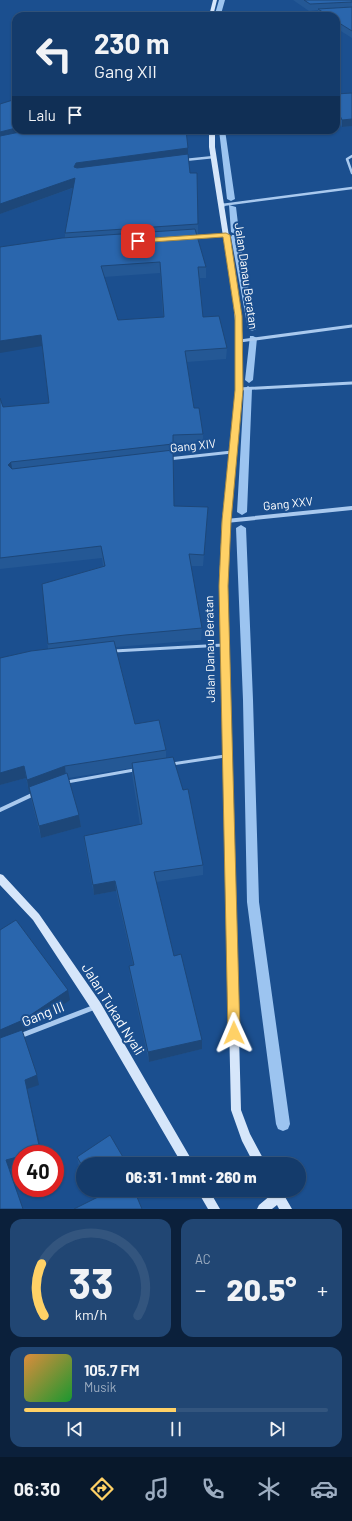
<!DOCTYPE html>
<html lang="id">
<head>
<meta charset="utf-8">
<style>
  :root { --surface:#143b6b; --page:#214673; --text:#f1f3f6; --muted:#9dadc1; --line:#33557e; --accent:#ffd166 }
  body { margin:0; font-family:Barlow,sans-serif; background:var(--page); color:var(--text); height:100vh; display:flex; flex-direction:column; font-size:15px; white-space:nowrap }
  * { box-sizing:border-box; margin:0 }
  p { font-size:13px; color:var(--muted) }
  .icon { flex:none; width:22px; height:22px; fill:none; stroke:currentColor; stroke-width:2; stroke-linecap:round; stroke-linejoin:round }
  .map { position:relative; height:1209px; overflow:hidden }
  .details { display:flex; flex-direction:column; gap:10px; padding:10px; background:#0b203b; flex:1 }
  .details>* { flex:none }
  .top-card { position:absolute; left:12px; top:12px; width:328px; height:122px; border-radius:12px; box-shadow:0 1px 3px #0004,0 0 0 1px var(--line); background:#143b6b; color:var(--text); overflow:hidden }
  .speed { position:absolute; left:12px; top:1145px; display:flex; gap:8px; font-size:20px; font-weight:700; text-align:center }
  .speed>* { display:grid; place-content:center; width:52px; height:52px; border-radius:50%; background:var(--surface); box-shadow:0 1px 3px #0004,0 0 0 1px var(--line); line-height:1 }
  .speed .limit { border:6px solid #d22; background:#fff; color:#111 }
  .pin { position:absolute; display:grid; place-items:center; width:34px; height:34px; color:#fff; margin:-17px; border-radius:8px; box-shadow:0 2px 6px #0006 }
  .me { position:absolute; width:44px; margin:-22px; rotate:359deg; stroke-linejoin:round; filter:drop-shadow(0 0 3px #0008) }
  .turn { display:flex; align-items:center; gap:14px; height:84px; padding:0 16px; font-size:18px }
  .turn .icon { width:52px; height:52px; stroke-width:2.5 }
  .turn b { display:block; font-size:28px; line-height:34px }
  .then { display:flex; align-items:center; height:38px; padding:0 16px; background:#0003; gap:8px; font-size:15px }
  .big { font-size:30px; font-weight:800; line-height:1.1 }
  .details .widget { flex:1; display:flex; flex-direction:column; justify-content:center; gap:6px; min-width:0; padding:0 14px; border-radius:12px; background:var(--page) }
  .details .dial { align-items:center; gap:0 }
  .dial svg { height:104px; overflow:visible; fill:none; stroke:var(--line); stroke-width:7; stroke-linecap:round; text-anchor:middle }
  .dial text { fill:var(--text); stroke:none }
  .song { display:flex; align-items:center; gap:12px }
  .cover { width:48px; height:48px; border-radius:6px; background:linear-gradient(135deg,hsl(30 70% 55%),hsl(130 70% 35%)) }
  .played { height:4px; border-radius:2px; background:linear-gradient(90deg,var(--accent) 50%,var(--line) 50%) }
  .keys { display:flex; justify-content:space-around; direction:ltr }
  .heat { display:flex; justify-content:space-between; align-items:center; font-size:22px; direction:ltr }
  .details .tiles { flex:1; display:grid; gap:10px; grid-template-columns:1fr 1fr }
  .widget:last-child { grid-column:span 2 }
  .trip { position:absolute; left:76px; top:1157px; width:230px; height:40px; border-radius:20px; background:var(--surface); box-shadow:0 1px 3px #0004,0 0 0 1px var(--line); font-weight:800; line-height:40px; text-align:center }
  .dock { display:flex; height:64px; justify-content:space-around; align-items:center; background:#08182b; color:var(--muted) }
  .dock .icon { width:28px; height:28px }
  .dock .current { color:var(--accent) }
  .dock b { font-size:18px; color:var(--text) }
  .map>svg:first-child { display:block }
</style>
</head>
<body>
<div class="map">
<svg width="352" height="1209" viewBox="0 0 352 1209">
  <rect width="100%" height="100%" fill="#1b4f8f"/>
  <g fill="none" stroke-linecap="round" stroke-linejoin="round">
    <!-- stream -->
    <path fill="#9cc4f0" fill-rule="evenodd" d="M219 0H225L221 14 218 16 215 14Z
      M219 130H225L235 199 231 201 227 199Z
      M229 205 236 207 239 232 235 234 231 232Z
      M232 235H235L239 237 256 329 252 331 248 329 231 237Z
      M250 336H253L257 338 253 380 249 383 245 380Z
      M248 386 252 389 247 512 242 515 237 512 244 389Z
      M241 525 246 528 253 700 259 902 290 1124 288 1129 283 1131 278 1129 276 1124 247 902 243 700 236 528Z"/>
    <!-- lane-far1 -->
    <path stroke="#a9c9ee" stroke-width="3" d="M114 651 224 645
      M172 764 225 756
      M67 782 134 770"/>
    <!-- lane -->
    <path stroke="#a9c9ee" stroke-width="4" d="M0 810 34 794"/>
    <!-- street-far3 -->
    <path stroke="#a9c9ee" stroke-width="2.5" d="M258 16 322 13
      M352 156 347 159 352 173
      M185 160 214 157
      M222 205 352 188"/>
    <!-- street-far2 -->
    <path stroke="#a9c9ee" stroke-width="3" d="M222 205H224
      M192 237 226 235
      M240 341 352 326
      M239 389 352 383
      M168 459 232 452"/>
    <!-- street-far1 -->
    <path stroke="#a9c9ee" stroke-width="4" d="M226 521 352 508"/>
    <!-- street -->
    <path stroke="#a9c9ee" stroke-width="5" d="M20 1036 95 1007"/>
    <!-- secondary -->
    <path fill="#d6e6fa" fill-rule="evenodd" d="M213 0H217L213 16H209Z
      M209 130H215V147L239 300 243 341 242 389 230 521 227 586 241 1110 250 1134 266 1164H254L242 1141 231 1110 219 586 222 521 236 389 237 341 233 300 209 147Z
      M0 874 3 875 39 914 100 1002 194 1164H182L92 1010 33 920 0 885Z
      M197 1190H209L220 1209H208Z
      M268 1190H281L292 1209H279L277 1205 272 1209H257L259 1205 271 1195Z"/>
  </g>
  <!-- wall -->
  <path fill="#245895" fill-rule="evenodd" d="M293 0H352V38L336 28V16H317L318 10 309 11Z
    M352 93V126L342 127 336 115V94Z
    M0 104 16 130 188 148V154L190 173 198 224V234H196L206 267V278H200L203 317 227 348 226 359 187 362 194 408 203 434V445L173 447 174 506 208 507 207 519 203 566H191L202 628 201 640 116 647 135 724 166 750V758L203 865V875L156 882 174 956 202 1049 149 1062 130 976 129 966 133 965 116 891 94 895 85 847 84 836 140 825 132 774V768L68 778 79 815 81 827 41 838 31 799 30 792H29L26 778 0 785V658L48 649 42 584 103 566 102 558 0 569V398L3 407 49 403 42 346 65 237V233L73 188 0 214ZM160 273 163 317 118 320 104 277Z
    M77 1157 83 1164V1173L79 1166Z
    M93 1190H134L97 1198Z"/>
  <!-- shaded-wall -->
  <path fill="#1d4779" d="M352 119V126L342 127V120Z
    M16 128V130H48L0 141V132Z
    M188 148V158L77 172 74 167 76 163Z
    M75 178V187L0 214V204Z
    M41 335 42 346 0 353V341Z
    M11 462 13 474 8 465Z
    M24 766 26 778 0 785V773Z
    M65 766 66 778 29 787 30 792H29L27 780Z
    M79 815 81 827 41 838 39 826Z
    M115 881 116 891 94 895 93 885Z
    M68 990 70 1000 26 1030 0 1041V1030Z
    M202 1040V1049L149 1062 148 1052Z
    M37 1075 39 1085 27 1089 42 1154H27L25 1080Z
    M21 1156V1165L9 1169 6 1160Z"/>
  <!-- building -->
  <path fill="#2a66ad" stroke="#1d4779" fill-rule="evenodd" d="M304 0H352V2L310 4Z
    M352 7V31L336 21V16H329L318 9Z
    M352 93V119L342 120 336 107V94Z
    M16 99V128L0 132V104Z
    M30 130H186L188 148 76 163 74 167 77 168 188 154 190 173H197L198 224 65 233 75 178 0 204V136Z
    M195 229 206 267H198L203 317 219 316 227 348 185 351 194 408H199L203 434 173 435V444L11 462 8 465 12 469 173 450 174 506 208 507 204 555 189 554 202 628 125 635 48 644 42 584 105 566 101 546 0 558V398L3 407 49 403 41 335 0 341V247L62 238ZM160 262 164 317 118 320 101 266Z
    M114 641 135 724 159 720 166 750 65 766 27 780 24 766 0 773V658L31 651Z
    M173 757 183 790 188 789 203 865 154 872 174 956 181 954 202 1040 148 1052 129 966 134 965 115 881 93 885 84 836 142 824 132 763Z
    M67 773 79 815 39 826 29 787Z
    M16 920 68 990 23 1020 0 1030V930Z
    M22 1030 37 1075 25 1080 40 1150 27 1154H21V1156L6 1160 23 1209H0V1038Z
    M110 1135 127 1164H83V1167L77 1157Z
    M96 1190H134L142 1209H74L100 1196Z"/>
  <!-- route -->
  <path fill="#ffd166" stroke="#a68842" d="M226 233 230 235 242 316 243 390 231 521 228 586 240 1033 239 1037 234 1039 230 1037 228 1033 219 586 222 521 235 390V316L223 237 138 243 135 241 138 239Z"/>
  <g text-anchor="middle" stroke-width="4" stroke-linejoin="round" paint-order="stroke">
    <!-- street labels -->
    <g font-size="12" fill="#fff" stroke="#1b4f8f">
      <text transform="translate(246 276) rotate(82)" y="4">Jalan Danau Beratan</text>
      <text transform="translate(193 446) rotate(-6)" y="4">Gang XIV</text>
      <text transform="translate(288 504) rotate(-6)" y="4">Gang XXV</text>
      <text transform="translate(210 649) rotate(-91)" y="4">Jalan Danau Beratan</text>
    </g>
    <!-- near-street labels -->
    <g font-size="14" fill="#fff" stroke="#1b4f8f">
      <text transform="translate(113 1009) rotate(58)" y="5">Jalan Tukad Nyali</text>
      <text transform="translate(43 1014) rotate(-22)" y="5">Gang III</text>
    </g>
  </g>
</svg>
<div class="speed"><div class="limit">40</div></div>
<div class="pin" style="left:138px;top:241px;background:#d93025"><svg class="icon" aria-label="arrive" viewBox="0 0 24 24"><path d="M6 21V4h12l-3 4 3 4H6"/></svg></div>
<svg class="me" style="left:234px;top:1033px" viewBox="-20 -20 40 40"><path d="M0-17L14 15 0 8-14 15z" fill="#ffd166" stroke="#fff" stroke-width="4"/></svg>
<div class="trip">06:31 · 1 mnt · 260 m</div>
<div class="top-card">
<div class="turn"><svg class="icon" aria-label="left" viewBox="0 0 24 24"><path d="M17 20v-9H6M10 6l-5 5 5 5"/></svg><div><b>230 m</b>Gang XII</div></div>
<div class="then">Lalu<svg class="icon" aria-label="arrive" viewBox="0 0 24 24"><path d="M6 21V4h12l-3 4 3 4H6"/></svg></div>
</div>
</div>
<section class="details">
<div class="tiles">
<div class="widget dial"><svg viewBox="0 0 100 80">
<path d="M14 69A42 42 0 1 1 86 69"/>
<path d="M14 69A42 42 0 0 1 12 29" stroke="#ffd166"/>
<text x="50" y="56" font-size="32" font-weight="700">33</text>
<text x="50" y="72" font-size="11">km/h</text>
</svg></div>
<div class="widget"><p>AC</p>
<div class="heat"><a>−</a><b class="big">20.5°</b><a>+</a></div>
</div>
<div class="widget">
<div class="song"><i class="cover"></i><div><b>105.7 FM</b><p>Musik</p></div></div>
<div class="played"></div>
<div class="keys"><svg class="icon" aria-label="previous" viewBox="0 0 24 24"><path d="M18 5L8 12l10 7zM5 5v14"/></svg><svg class="icon" aria-label="pause" viewBox="0 0 24 24"><path d="M8 5v14M16 5v14"/></svg><svg class="icon" aria-label="next" viewBox="0 0 24 24"><path d="M6 5l10 7-10 7zM19 5v14"/></svg></div>
</div>
</div>
</section>
<nav class="dock">
<b>06:30</b>
<svg class="icon current" aria-label="directions" viewBox="0 0 24 24"><path d="M12 3l9 9-9 9-9-9zM9 14v-3h6M13 9l2 2-2 2"/></svg>
<svg class="icon" aria-label="music" viewBox="0 0 24 24"><path d="M9 18V5l10-2v13"/><circle cx="6" cy="18" r="3"/><circle cx="16" cy="16" r="3"/></svg>
<svg class="icon" aria-label="phone" viewBox="0 0 24 24"><path d="M5 4h4l2 5-3 2q2 4 5 5l2-3 5 2v4C11 20 4 13 5 4z"/></svg>
<svg class="icon" aria-label="climate" viewBox="0 0 24 24"><path d="M12 3v18M4 7l16 10M4 17L20 7"/></svg>
<svg class="icon" aria-label="car" viewBox="0 0 24 24"><path d="M5 17H2v-5l4-1 3-4h7l3 4 3 1v5h-3M9 17h6M6 11h13"/><circle cx="7" cy="17" r="2"/><circle cx="17" cy="17" r="2"/></svg>
</nav>
</body>
</html>
